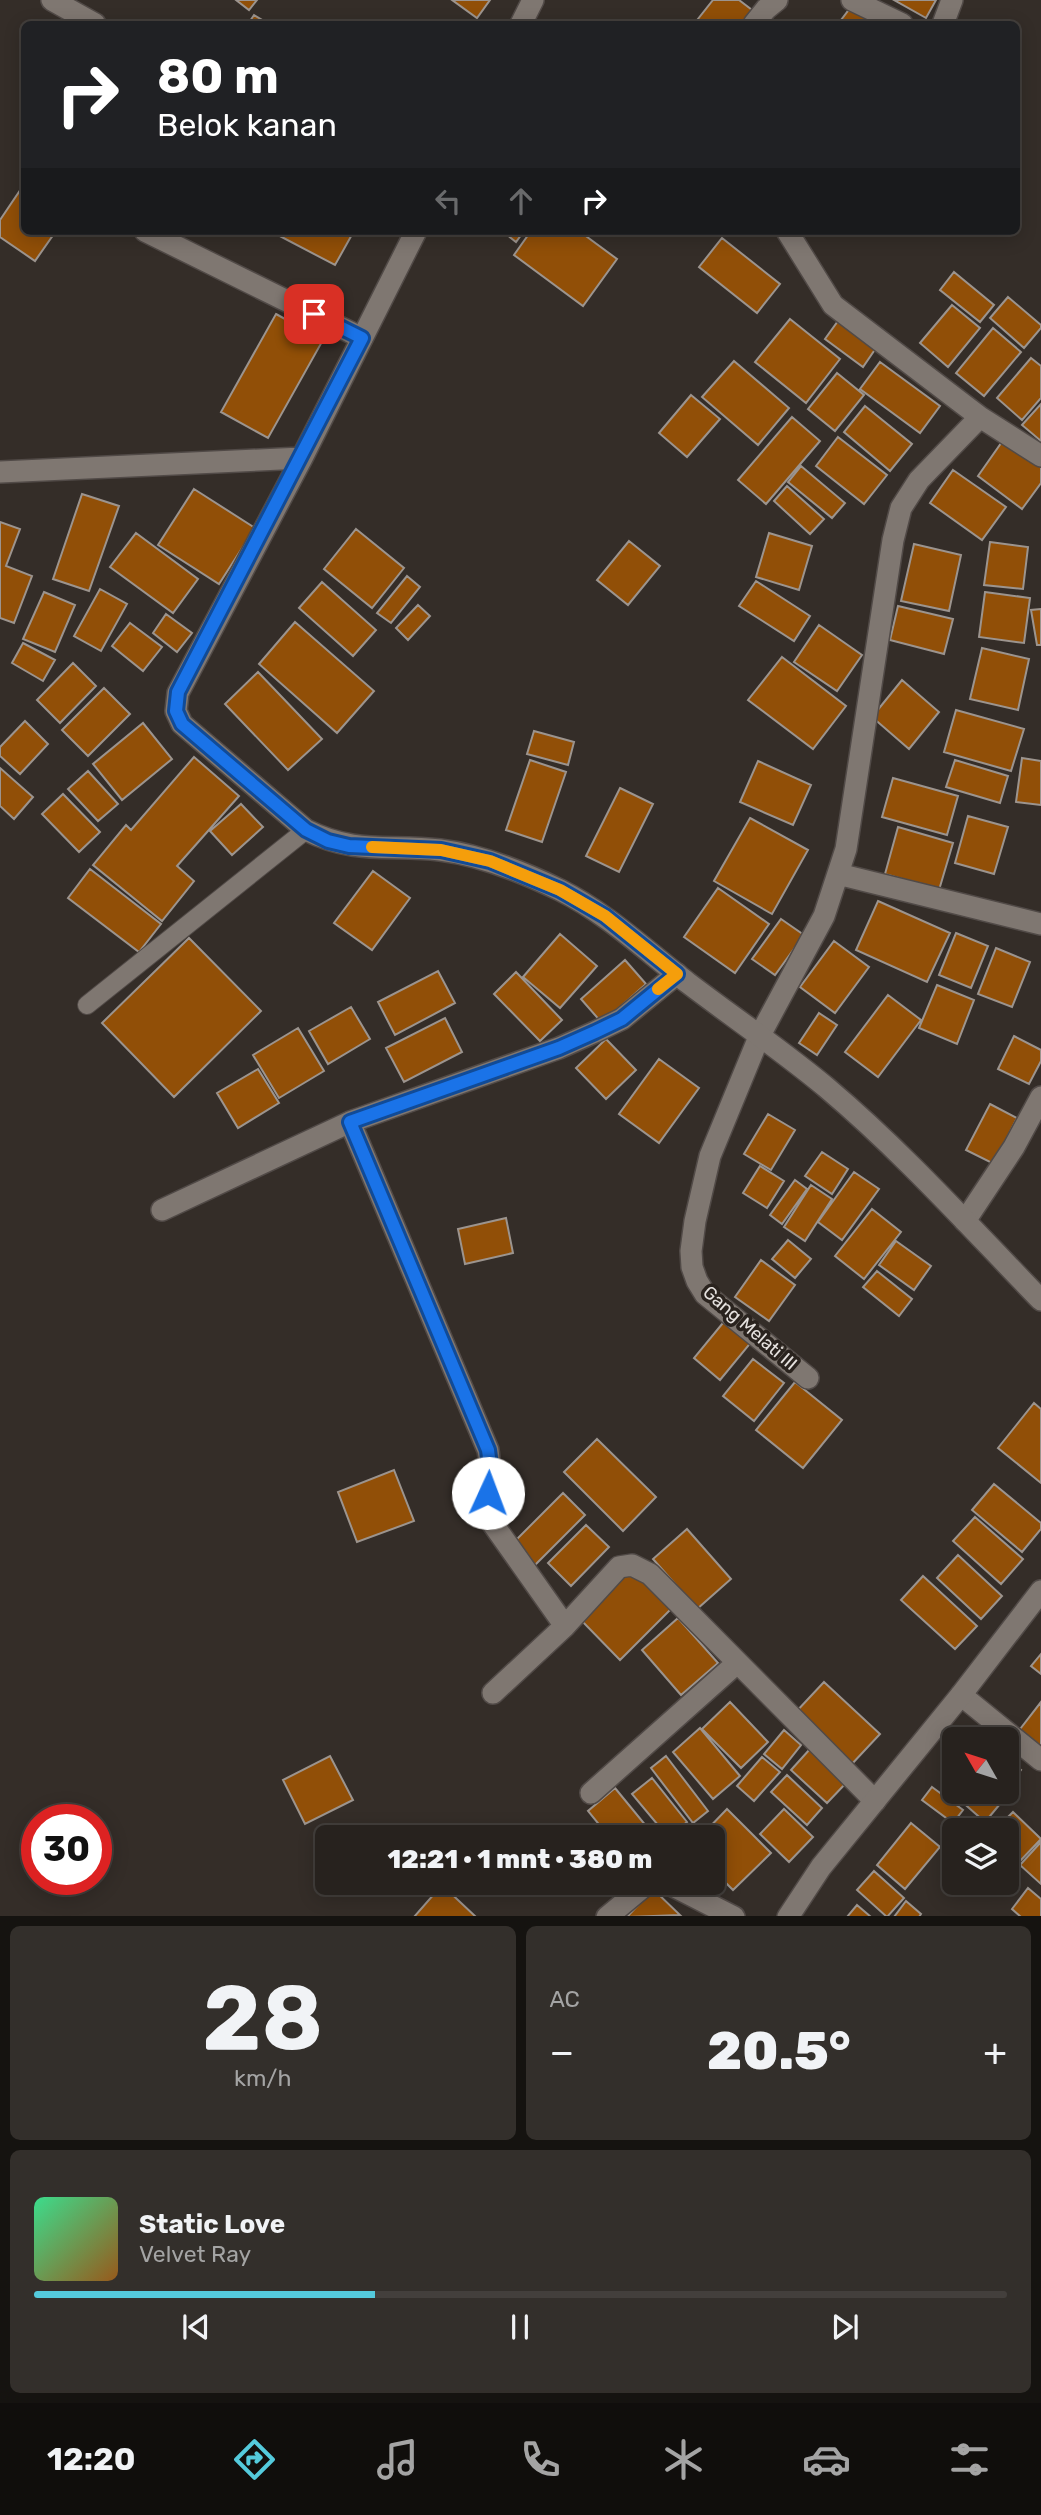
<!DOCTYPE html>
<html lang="id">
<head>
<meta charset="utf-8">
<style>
  :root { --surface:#27221e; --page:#332f2b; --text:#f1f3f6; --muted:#a4a4a4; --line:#433f3c; --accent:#54cadc }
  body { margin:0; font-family:Rubik,sans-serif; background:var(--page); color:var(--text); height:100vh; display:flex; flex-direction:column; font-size:26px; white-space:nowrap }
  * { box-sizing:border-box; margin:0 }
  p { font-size:23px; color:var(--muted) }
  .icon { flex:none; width:38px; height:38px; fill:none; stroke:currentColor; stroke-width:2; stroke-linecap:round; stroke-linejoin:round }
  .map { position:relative; height:1916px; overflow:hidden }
  .details { display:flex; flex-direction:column; gap:10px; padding:10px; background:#151310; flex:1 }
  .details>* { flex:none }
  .banner { position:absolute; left:21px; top:21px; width:999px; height:214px; border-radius:10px; box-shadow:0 4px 18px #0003,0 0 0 2px var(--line); background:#202124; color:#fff; overflow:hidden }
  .needle { width:46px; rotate:309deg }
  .tools { position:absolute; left:942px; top:1727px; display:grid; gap:14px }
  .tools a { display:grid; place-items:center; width:77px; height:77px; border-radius:10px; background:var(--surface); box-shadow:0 4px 18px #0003,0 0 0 2px var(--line); font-size:35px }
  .speed { position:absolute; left:21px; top:1804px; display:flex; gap:14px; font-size:35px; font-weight:700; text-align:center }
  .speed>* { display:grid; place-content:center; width:91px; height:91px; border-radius:50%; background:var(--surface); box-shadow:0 4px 18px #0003,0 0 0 2px var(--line); line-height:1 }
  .speed .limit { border:10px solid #d22; background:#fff; color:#111 }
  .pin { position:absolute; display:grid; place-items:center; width:60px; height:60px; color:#fff; margin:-30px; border-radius:14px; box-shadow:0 4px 10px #0006 }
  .me { position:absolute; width:77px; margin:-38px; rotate:2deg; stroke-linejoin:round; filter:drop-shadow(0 0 5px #0008) }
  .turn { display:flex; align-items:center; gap:24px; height:147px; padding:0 21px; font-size:32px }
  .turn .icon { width:91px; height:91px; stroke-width:2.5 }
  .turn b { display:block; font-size:49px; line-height:60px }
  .lanes { display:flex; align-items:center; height:66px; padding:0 21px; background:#0003; justify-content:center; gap:35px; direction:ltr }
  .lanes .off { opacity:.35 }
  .big { font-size:52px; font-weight:800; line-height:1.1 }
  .details .card { flex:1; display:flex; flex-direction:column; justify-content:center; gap:10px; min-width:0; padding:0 24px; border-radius:10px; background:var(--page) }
  .details .dial { align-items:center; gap:0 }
  .dial b { font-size:91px; line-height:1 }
  .song { display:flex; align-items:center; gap:21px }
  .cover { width:84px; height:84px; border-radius:10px; background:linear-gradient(135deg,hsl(150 70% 55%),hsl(30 70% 35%)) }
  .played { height:7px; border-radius:4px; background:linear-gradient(90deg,var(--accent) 35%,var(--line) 35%) }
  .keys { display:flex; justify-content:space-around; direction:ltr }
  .heat { display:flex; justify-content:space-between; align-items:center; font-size:38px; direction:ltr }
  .details .tiles { flex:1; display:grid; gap:10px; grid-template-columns:1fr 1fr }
  .card:last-child { grid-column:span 2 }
  .trip { position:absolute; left:315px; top:1825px; width:410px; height:70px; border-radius:10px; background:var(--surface); box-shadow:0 4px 18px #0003,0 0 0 2px var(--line); font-weight:800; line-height:70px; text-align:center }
  .tab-bar { display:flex; height:112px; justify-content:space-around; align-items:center; background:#100e0c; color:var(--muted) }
  .tab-bar .icon { width:49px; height:49px }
  .tab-bar .on { color:var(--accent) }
  .tab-bar b { font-size:32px; color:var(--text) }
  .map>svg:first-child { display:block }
</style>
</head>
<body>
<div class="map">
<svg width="1041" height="1917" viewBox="0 0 1041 1917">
  <rect width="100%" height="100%" fill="#342d28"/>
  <!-- building -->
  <path fill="#914f07" stroke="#9c948e" stroke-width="2" d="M236 0H257L249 10Z
    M452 0H490L477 18Z
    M713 0H739L756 13 748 24H694Z
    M894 0H936L926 18Z
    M854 3 877 20 873 24H838Z
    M254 15 269 24H248Z
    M23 186 24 231H56L35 261 0 237V220Z
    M275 231H354L335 265 274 233Z
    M502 231H524L516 242Z
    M531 231H579L617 259 583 306 514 255Z
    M722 238 780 284 757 313 699 267Z
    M954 272 994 305 980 322 940 290Z
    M1008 297 1041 325V328L1024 348 990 318Z
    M952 305 980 328 948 367 920 343Z
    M276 314 323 340 268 438 221 412Z
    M790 319 840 359 806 403 755 362Z
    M838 321 876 348 863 367 825 339Z
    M993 328 1021 352 984 396 956 373Z
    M1031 358 1041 366V398L1022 420 997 398Z
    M734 361 789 408 758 445 702 397Z
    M880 362 940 406 920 433 860 389Z
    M837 373 864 395 835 431 808 409Z
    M691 395 720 419 687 457 659 433Z
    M1041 404V441L1022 425Z
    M865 406 912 444 890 471 844 432Z
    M792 417 820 441 766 504 738 480Z
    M838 437 887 475 864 504 816 466Z
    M1004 439 1041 466V483L1022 509 978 476Z
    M801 466 845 503 832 518 788 482Z
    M953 470 1006 507 982 540 930 503Z
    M787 486 824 519 810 534 774 501Z
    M194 489 255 528 219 584 158 545Z
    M82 494 119 506 89 591 53 579Z
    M0 522 20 529 6 566 32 576 14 623 0 618Z
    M356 529 404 568 372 608 324 569Z
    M136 533 198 579 173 613 110 567Z
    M769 533 812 546 799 590 756 577Z
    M629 541 660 566 628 605 597 580Z
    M990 542 1028 547 1023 589 984 585Z
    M914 544 961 555 949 611 901 601Z
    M407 576 420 587 391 623 377 613Z
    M756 581 810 616 794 641 739 606Z
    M322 582 376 630 353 656 299 608Z
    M100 589 127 604 101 651 74 636Z
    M44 592 75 605 55 652 23 639Z
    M985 592 1030 598 1024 643 979 637Z
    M418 605 430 616 408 640 396 628Z
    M898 606 953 619 944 654 890 640Z
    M1041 609V645H1037L1031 610Z
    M166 614 192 633 177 652 153 633Z
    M295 622 374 691 337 733 259 664Z
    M130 623 162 647 143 671 112 646Z
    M819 625 862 655 837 691 794 662Z
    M23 643 55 660 43 681 12 663Z
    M982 648 1029 659 1018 710 970 699Z
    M782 657 846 706 813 749 748 700Z
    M73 663 96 686 60 723 37 700Z
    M258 672 322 739 288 770 225 704Z
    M902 680 939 712 909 749 872 717Z
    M104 688 130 714 88 756 62 730Z
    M956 710 1024 729 1011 771 944 752Z
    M25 721 48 744 20 774 0 756V747Z
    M143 723 172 759 122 800 93 764Z
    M534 731 574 742 568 765 527 754Z
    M194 757 239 796 177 866 194 881 162 921 93 865 126 825 131 830Z
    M1022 758 1041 761V805L1016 802Z
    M530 760 566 772 542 842 506 830Z
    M955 760 1008 776 1000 803 946 787Z
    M758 761 811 785 793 825 740 802Z
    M0 768 33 797 14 819 0 806Z
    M88 771 118 804 98 821 68 789Z
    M893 778 958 796 947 835 882 817Z
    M620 788 653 804 619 872 586 856Z
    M63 794 100 832 79 852 42 814Z
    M241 804 263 827 232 855 210 831Z
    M968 816 1008 827 994 874 955 863Z
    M750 818 808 850 772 914 714 881Z
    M898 827 953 843 939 890 885 874Z
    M90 869 161 924 139 952 68 898Z
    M373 871 410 898 372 950 334 923Z
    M718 888 769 924 735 973 684 937Z
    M878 901 950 933 927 982 856 950Z
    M781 919 804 935 775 975 752 959Z
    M956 933 988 946 971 988 939 975Z
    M560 934 597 966 560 1008 523 977Z
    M189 938 261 1011 174 1097 102 1023Z
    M834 941 869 967 835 1013 800 987Z
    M996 948 1030 962 1012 1007 978 994Z
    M625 960 646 984 602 1023 581 999Z
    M438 971 455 1003 395 1035 378 1002Z
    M516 972 562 1020 540 1041 494 994Z
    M937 985 974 1000 957 1044 919 1028Z
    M888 995 921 1020 878 1077 845 1052Z
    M351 1007 370 1039 328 1064 309 1031Z
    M819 1013 837 1025 817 1055 799 1043Z
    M445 1018 462 1052 404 1082 386 1048Z
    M298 1028 324 1071 279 1098 253 1055Z
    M1014 1036 1041 1050V1061L1029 1084 998 1069Z
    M606 1039 636 1070 606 1099 576 1068Z
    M659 1059 699 1088 659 1143 619 1114Z
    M258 1069 279 1103 238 1128 217 1093Z
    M990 1104 1017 1118 994 1164 966 1150Z
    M768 1114 795 1130 771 1170 744 1154Z
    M822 1152 848 1169 832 1194 805 1176Z
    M760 1166 784 1181 767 1208 743 1193Z
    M854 1172 879 1189 842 1240 818 1222Z
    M795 1180 807 1189 782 1224 770 1215Z
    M811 1185 832 1199 805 1241 784 1227Z
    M872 1209 901 1232 864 1279 835 1256Z
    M506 1218 513 1253 465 1264 458 1229Z
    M788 1240 811 1259 795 1278 772 1259Z
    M896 1241 931 1266 914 1290 879 1265Z
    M761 1260 795 1285 769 1321 735 1297Z
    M877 1271 912 1299 899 1316 863 1287Z
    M727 1318 753 1340 720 1380 694 1358Z
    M753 1359 784 1383 754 1421 723 1396Z
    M795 1382 842 1420 803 1468 756 1430Z
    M1034 1403 1041 1409V1483L998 1448Z
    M597 1439 656 1497 623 1531 564 1472Z
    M394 1470 414 1521 357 1542 338 1492Z
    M994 1484 1041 1523V1529L1022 1552 972 1510Z
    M563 1493 585 1515 535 1565 513 1543Z
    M975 1517 1023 1559 1001 1584 953 1541Z
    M586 1525 609 1547 571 1586 548 1563Z
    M687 1529 731 1579 697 1609 653 1559Z
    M958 1555 1002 1596 981 1619 937 1578Z
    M630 1567 671 1609 620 1660 579 1618Z
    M923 1576 977 1626 955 1649 901 1600Z
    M678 1618 718 1663 681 1695 642 1650Z
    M1041 1654V1674L1031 1666Z
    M824 1682 880 1734 850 1766 794 1714Z
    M730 1702 768 1742 741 1768 702 1729Z
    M1041 1702V1752L1017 1733Z
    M700 1728 740 1776 713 1799 673 1752Z
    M784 1730 801 1745 782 1769 764 1754Z
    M810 1749 847 1782 827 1803 791 1770Z
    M330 1756 353 1800 305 1824 283 1780Z
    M666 1756 708 1811 693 1823 651 1768Z
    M762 1757 780 1772 754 1801 737 1786Z
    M1006 1758 1021 1770 1006 1789Z
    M954 1774V1792H998L1005 1798 985 1822 944 1786Z
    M787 1775 822 1808 807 1825 771 1792Z
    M652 1778 687 1822 668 1837 632 1794Z
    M932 1787 963 1810 953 1823 922 1800Z
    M615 1788 656 1838H610L588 1811Z
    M727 1809 771 1853 733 1890 712 1869V1838H699Z
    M784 1809 813 1837 789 1862 760 1834Z
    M1013 1812 1041 1839 1020 1861 1006 1848V1830H995Z
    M911 1823 940 1847 905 1889 877 1865Z
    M1041 1842V1884L1020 1865Z
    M874 1871 904 1898 887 1917 857 1890Z
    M442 1885 476 1917H414Z
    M1028 1888 1041 1899V1917H1021L1012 1909Z
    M653 1889 680 1915 627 1917Z
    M906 1901 921 1914 919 1917H894Z
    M857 1905 871 1917H847Z"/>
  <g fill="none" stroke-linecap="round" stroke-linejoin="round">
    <!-- lane casing -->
    <g stroke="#514a47" stroke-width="20">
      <path id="lane" d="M87 1005 306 830"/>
    </g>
    <!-- street casing -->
    <g stroke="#514a47" stroke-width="24">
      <path id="street" d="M52 0 95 24
        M852 0 902 24
        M754 24 766 9 777 0
        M943 24 952 0
        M145 231 362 338
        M787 231 833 305 980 417 919 480 901 508 893 540 846 849 824 916 759 1037 710 1156 695 1221 691 1251 692 1267 697 1281 705 1294 808 1378
        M980 417 1041 456
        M838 874 1041 924
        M350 1122 488 1450 491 1473 486 1505 488 1517 565 1626
        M162 1210 350 1122 559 1048 595 1032 622 1019 677 974
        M965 1221 1014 1147 1041 1097
        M493 1693 565 1626 619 1567 632 1565 650 1574 875 1801
        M961 1695 1041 1760
        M591 1793 737 1663
        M667 1883 734 1917
        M607 1917 648 1883"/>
    </g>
    <!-- secondary casing -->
    <g stroke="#514a47" stroke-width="24">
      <path id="secondary" d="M521 24 533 0
        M416 231 302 458 178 693 176 711 182 724 306 830C356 855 389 844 440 850 481 855 523 872 560 890 608 914 646 951 688 983 734 1018 783 1051 827 1088 904 1153 971 1228 1041 1300
        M0 472 302 458
        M788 1917 821 1867 961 1695 1041 1591"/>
    </g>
    <!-- lane -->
    <use href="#lane" stroke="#7f7771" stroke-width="18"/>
    <!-- street -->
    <use href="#street" stroke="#7f7771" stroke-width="21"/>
    <!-- secondary -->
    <use href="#secondary" stroke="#7f7771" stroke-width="21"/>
  </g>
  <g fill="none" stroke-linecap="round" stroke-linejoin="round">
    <!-- route casing -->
    <g stroke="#114b97" stroke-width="18">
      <path id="route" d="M314 314 362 338 178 692 176 711 182 724 306 830 328 841 349 846 441 850 490 861 560 890 605 916 677 974 622 1019 595 1032 559 1048 350 1122 488 1450 491 1473 488 1493"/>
    </g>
    <!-- route -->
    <use href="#route" stroke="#1a73e8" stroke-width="12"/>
    <!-- slow -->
    <path stroke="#f59e0b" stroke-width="12" d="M372 847 441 850 490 861 560 890 605 916 677 974 658 989"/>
  </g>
  <g text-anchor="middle" stroke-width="7" stroke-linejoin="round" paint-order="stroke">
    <!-- street labels -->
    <g font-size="18" fill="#e6e2df" stroke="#2a231e">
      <text transform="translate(750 1328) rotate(41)" y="6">Gang Melati III</text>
    </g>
  </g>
</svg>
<div class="tools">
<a><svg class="needle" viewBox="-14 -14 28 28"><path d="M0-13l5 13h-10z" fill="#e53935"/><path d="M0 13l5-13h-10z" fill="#a4a4a4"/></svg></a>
<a><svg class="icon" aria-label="layers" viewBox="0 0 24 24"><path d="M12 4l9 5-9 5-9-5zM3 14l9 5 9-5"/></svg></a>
</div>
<div class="speed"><div class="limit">30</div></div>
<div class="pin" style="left:314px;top:314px;background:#d93025"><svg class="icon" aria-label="arrive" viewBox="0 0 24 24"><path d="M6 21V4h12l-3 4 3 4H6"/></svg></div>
<svg class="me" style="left:488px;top:1493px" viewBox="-20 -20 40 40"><circle r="19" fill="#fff"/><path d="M0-13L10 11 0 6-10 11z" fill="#1a73e8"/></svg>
<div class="trip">12:21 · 1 mnt · 380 m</div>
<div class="banner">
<div class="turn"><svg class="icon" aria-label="right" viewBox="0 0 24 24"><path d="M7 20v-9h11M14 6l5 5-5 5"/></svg><div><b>80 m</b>Belok kanan</div></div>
<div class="lanes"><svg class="icon off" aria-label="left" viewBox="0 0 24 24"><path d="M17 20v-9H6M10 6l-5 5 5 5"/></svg><svg class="icon off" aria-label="ahead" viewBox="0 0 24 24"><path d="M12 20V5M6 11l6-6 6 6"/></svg><svg class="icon" aria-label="right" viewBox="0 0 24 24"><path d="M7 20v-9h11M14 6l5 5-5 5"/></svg></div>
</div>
</div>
<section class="details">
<div class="tiles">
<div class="card dial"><b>28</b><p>km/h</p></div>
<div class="card"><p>AC</p>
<div class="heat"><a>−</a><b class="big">20.5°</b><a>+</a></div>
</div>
<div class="card">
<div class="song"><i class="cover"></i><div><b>Static Love</b><p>Velvet Ray</p></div></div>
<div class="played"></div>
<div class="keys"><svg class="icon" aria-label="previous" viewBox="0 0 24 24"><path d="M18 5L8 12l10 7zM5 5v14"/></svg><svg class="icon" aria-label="pause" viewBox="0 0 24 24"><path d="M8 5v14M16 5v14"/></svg><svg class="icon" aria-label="next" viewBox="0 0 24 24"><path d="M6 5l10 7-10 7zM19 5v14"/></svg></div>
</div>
</div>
</section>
<nav class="tab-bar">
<b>12:20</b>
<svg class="icon on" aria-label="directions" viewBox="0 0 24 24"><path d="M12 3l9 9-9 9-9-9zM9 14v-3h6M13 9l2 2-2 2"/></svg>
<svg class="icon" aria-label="music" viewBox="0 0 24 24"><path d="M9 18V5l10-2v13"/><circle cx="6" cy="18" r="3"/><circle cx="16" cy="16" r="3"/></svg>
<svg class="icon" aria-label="phone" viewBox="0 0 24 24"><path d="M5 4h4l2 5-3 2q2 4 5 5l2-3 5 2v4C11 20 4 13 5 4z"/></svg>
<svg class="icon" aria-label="climate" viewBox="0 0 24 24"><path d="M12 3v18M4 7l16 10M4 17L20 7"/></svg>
<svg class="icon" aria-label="car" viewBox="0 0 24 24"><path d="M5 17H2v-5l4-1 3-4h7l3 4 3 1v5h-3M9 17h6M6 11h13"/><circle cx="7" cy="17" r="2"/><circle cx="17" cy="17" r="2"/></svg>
<svg class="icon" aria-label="filters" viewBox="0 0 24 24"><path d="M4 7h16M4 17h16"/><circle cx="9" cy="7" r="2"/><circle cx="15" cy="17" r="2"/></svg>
</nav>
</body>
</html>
